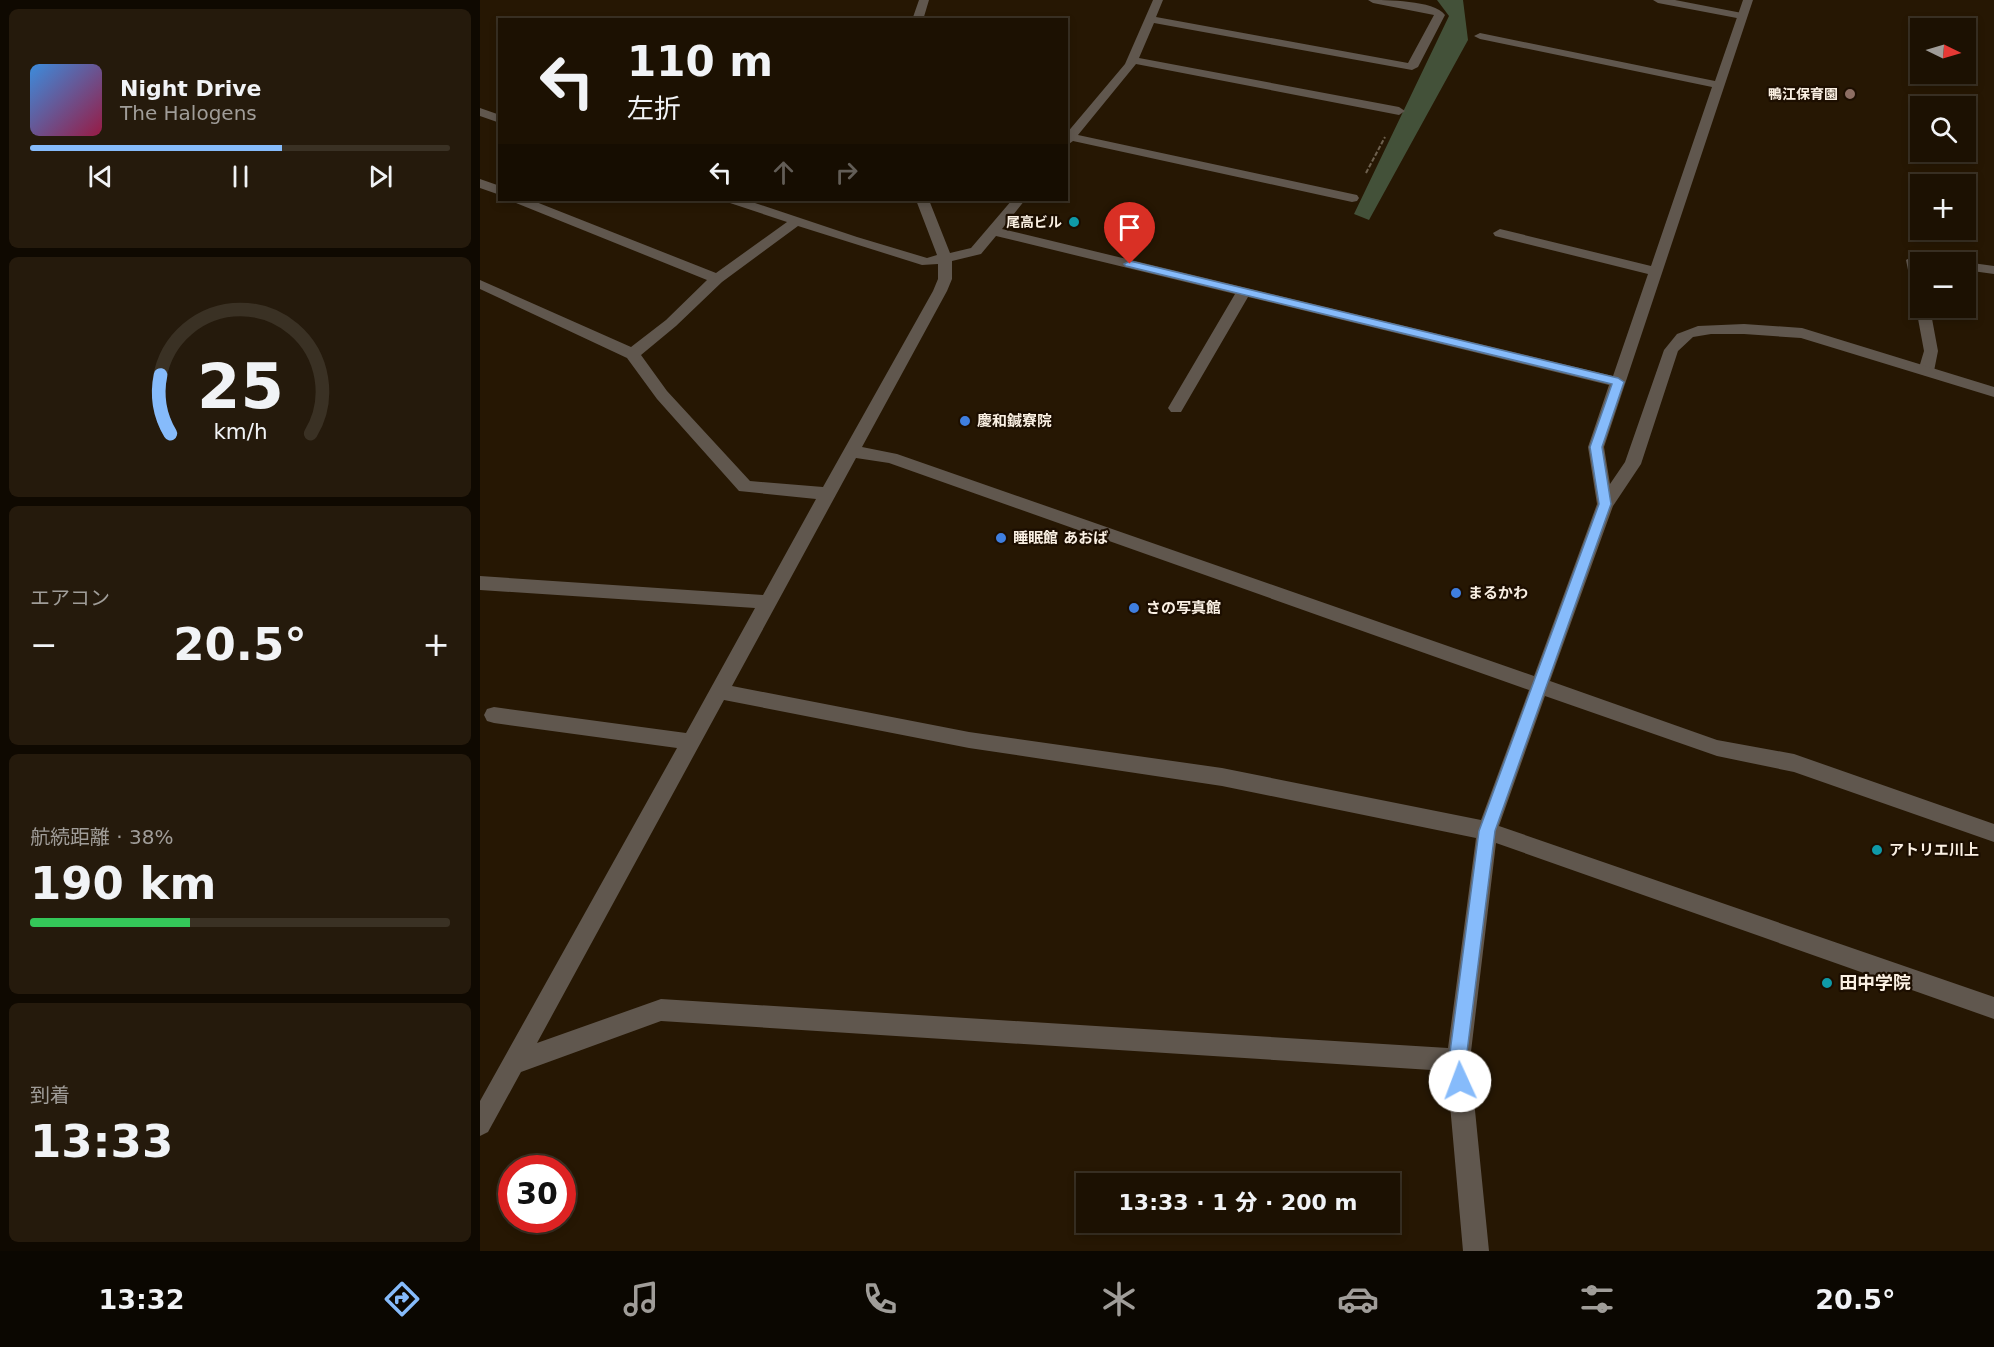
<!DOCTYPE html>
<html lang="ja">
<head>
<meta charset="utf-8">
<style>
  :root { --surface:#1c1102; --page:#251a0c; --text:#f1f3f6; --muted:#a09d99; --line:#3a3124; --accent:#86bbfb }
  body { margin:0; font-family:"DejaVu Sans","Noto Sans JP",sans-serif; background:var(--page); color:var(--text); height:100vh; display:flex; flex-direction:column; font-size:22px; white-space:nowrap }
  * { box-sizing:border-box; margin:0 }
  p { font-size:20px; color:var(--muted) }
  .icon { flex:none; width:33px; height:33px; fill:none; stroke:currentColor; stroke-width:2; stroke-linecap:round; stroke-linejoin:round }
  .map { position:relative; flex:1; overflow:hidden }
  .side { display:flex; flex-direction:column; gap:9px; padding:9px; background:#0f0901; width:480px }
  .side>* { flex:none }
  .guide { position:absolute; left:18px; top:18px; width:570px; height:183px; border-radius:0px; box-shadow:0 3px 9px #0003,0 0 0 2px var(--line); background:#1c1102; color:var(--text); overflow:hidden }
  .needle { width:39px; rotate:95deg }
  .fabs { position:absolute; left:1430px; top:18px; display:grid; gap:12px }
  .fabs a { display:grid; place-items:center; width:66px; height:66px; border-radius:0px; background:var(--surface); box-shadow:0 3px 9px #0003,0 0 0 2px var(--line); font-size:30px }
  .speed { position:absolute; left:18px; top:1155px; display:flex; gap:12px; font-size:30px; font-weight:700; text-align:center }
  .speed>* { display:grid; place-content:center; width:78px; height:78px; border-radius:50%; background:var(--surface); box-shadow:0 3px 9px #0003,0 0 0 2px var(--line); line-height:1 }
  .speed .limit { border:9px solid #d22; background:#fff; color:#111 }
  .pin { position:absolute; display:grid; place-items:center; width:51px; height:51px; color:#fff; margin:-62px -26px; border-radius:50% 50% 50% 0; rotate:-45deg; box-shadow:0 0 6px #0007 }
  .pin .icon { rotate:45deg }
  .me { position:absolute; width:66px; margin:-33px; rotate:358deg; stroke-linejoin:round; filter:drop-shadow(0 0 4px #0008) }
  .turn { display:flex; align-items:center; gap:21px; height:126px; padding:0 30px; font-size:27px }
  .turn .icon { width:78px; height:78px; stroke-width:2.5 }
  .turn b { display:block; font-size:42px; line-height:51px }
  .lanes { display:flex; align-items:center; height:57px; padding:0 30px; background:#0003; justify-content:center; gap:30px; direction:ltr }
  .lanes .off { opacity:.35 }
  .big { font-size:45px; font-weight:800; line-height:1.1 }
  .side .widget { flex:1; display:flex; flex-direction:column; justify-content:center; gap:9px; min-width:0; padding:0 21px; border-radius:9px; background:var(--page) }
  .side .dial { align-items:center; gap:0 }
  .dial svg { height:156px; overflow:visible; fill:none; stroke:var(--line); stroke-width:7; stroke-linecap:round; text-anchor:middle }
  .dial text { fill:var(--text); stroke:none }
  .song { display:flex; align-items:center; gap:18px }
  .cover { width:72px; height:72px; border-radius:9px; background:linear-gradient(135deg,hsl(210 70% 55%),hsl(340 70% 35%)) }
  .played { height:6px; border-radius:3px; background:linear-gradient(90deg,var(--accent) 60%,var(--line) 60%) }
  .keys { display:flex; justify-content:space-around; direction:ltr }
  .heat { display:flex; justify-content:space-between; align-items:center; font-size:33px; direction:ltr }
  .charge { height:9px; border-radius:4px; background:linear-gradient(90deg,#34c759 38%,var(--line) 0) }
  .trip { position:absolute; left:596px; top:1173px; width:324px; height:60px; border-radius:0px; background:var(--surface); box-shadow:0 3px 9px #0003,0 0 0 2px var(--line); font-weight:800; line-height:60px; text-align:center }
  .tab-bar { display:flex; height:96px; justify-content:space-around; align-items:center; background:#0b0701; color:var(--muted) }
  .tab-bar .icon { width:42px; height:42px }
  .tab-bar .selected { color:var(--accent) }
  .tab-bar b { font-size:27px; color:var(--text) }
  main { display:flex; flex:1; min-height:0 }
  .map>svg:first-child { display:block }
</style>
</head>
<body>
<main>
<section class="side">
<div class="widget">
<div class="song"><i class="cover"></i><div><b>Night Drive</b><p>The Halogens</p></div></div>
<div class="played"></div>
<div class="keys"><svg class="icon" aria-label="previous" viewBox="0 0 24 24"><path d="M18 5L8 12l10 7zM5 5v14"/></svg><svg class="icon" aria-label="pause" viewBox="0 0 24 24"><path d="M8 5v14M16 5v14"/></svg><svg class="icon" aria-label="next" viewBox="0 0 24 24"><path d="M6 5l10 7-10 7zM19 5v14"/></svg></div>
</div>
<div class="widget dial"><svg viewBox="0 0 100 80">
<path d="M14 69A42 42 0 1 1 86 69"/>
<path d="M14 69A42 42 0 0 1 9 39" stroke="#86bbfb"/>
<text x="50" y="56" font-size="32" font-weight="700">25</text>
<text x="50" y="72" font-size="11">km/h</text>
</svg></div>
<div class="widget"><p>エアコン</p>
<div class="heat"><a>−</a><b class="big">20.5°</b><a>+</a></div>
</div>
<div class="widget"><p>航続距離 · 38%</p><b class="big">190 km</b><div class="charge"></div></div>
<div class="widget"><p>到着</p><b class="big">13:33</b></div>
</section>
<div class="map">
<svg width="1514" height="1251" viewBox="0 0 1514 1251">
  <rect width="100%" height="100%" fill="#261703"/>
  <!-- forest -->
  <path fill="#435139" d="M957 0H983L988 40 889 220 874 214 969 16Z"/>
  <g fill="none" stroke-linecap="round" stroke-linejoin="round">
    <!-- path -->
    <path stroke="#6d604e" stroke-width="2" stroke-dasharray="4.5 2" stroke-linecap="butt" d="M886 173 905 137"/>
    <!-- lane -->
    <path fill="#60574e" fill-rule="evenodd" d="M1173 0H1195L1262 13 1267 16 1262 19 1178 3Z
      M1433 256 1455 258 1462 262H1440V300L1433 295 1426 260Z
      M1482 262H1485L1514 266V274L1485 270V262Z
      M1440 304V308H1450L1458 351 1454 371 1446 376 1438 371 1444 351 1436 308Z"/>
    <!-- street -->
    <path fill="#60574e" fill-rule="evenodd" d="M439 0H449L443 20H432Z
      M673 0H683L676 17 928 63 954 15 893 3 888 0C906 0 954 0 965 15L938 67 932 70 674 23 659 58 919 107 925 111 919 115 656 64 598 135 877 195 879 198 877 201 872 202 593 141 586 146V134L645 64Z
      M1263 0H1273L1124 447 1130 484 1145 462 1184 350 1197 334 1218 326 1264 324 1322 328 1514 387V397L1321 338 1264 334H1231L1213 337 1198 351 1161 464 1133 506 1070 681 1237 740 1314 754 1514 824V842L1314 772 1237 756 1065 696 1019 826 1514 997V1019L1016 843 990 1060 1009 1251H983L967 1071 181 1021 41 1072 8 1132 0 1136V1101L197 748 14 723 7 721 4 715 7 709 14 707 206 733 275 608 0 590V576L283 595 336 499 259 491 177 399 147 358 0 289V280L151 347 186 320 227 280 36 203 35 200H51L236 273 307 222 250 203 249 200H266L377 237 447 258 457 255 436 200H449L470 253 491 248 532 200H545L522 229 1133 376 1168 274 1015 236 1013 233 1020 229 1171 266 1232 87 1000 39 994 36 1000 33 1235 81ZM318 226 442 265 458 264V279L453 291 343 487 270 481 187 391 161 355 196 326 242 282ZM516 236 755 294 688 408 691 412H701L768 297 1129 385 1108 447 1117 504 1054 676 417 454 382 447 467 291 472 279V261L501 254ZM376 458 409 463 1049 690 1001 820 742 768 489 732 252 686ZM244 700 489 748 742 786 996 838 968 1048 181 999 57 1043Z
      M0 108 20 115V123L0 116Z
      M0 179 20 186V195L0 188Z"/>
  </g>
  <!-- route -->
  <path fill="#86bbfb" stroke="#577aa3" stroke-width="1.5" d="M650 261 1138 378 1144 382 1122 447 1131 504 1015 831 986 1060 989 1081 986 1087 980 1090 974 1087 969 1060 999 831 1119 504 1110 447 1132 384 646 266 644 264Z"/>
  <!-- markers -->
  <circle fill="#8d6e63" stroke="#1c0e00" stroke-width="2" cx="1370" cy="94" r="6"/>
  <g fill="#0f9aa8" stroke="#1c0e00" stroke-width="2">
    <circle cx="594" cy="222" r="6"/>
    <circle cx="1397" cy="850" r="6"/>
    <circle cx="1347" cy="983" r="6"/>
  </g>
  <g fill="#3f7fe0" stroke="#1c0e00" stroke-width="2">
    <circle cx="485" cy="421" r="6"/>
    <circle cx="521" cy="538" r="6"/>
    <circle cx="976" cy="593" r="6"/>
    <circle cx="654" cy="608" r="6"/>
  </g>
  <g text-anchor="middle" stroke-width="4.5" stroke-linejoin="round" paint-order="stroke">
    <!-- far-poi labels -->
    <g font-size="14" font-weight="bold" fill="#faf0e3" stroke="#1c0e00" text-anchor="end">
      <text x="1358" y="99">鴨江保育園</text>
      <text x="582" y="227">尾高ビル</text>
    </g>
    <!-- poi labels -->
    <g font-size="15" font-weight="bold" fill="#faf0e3" stroke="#1c0e00" text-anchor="start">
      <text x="497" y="426">慶和鍼寮院</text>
      <text x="533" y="543">睡眠館 あおば</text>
      <text x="988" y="598">まるかわ</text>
      <text x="666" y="613">さの写真館</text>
      <text x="1409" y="855">アトリエ川上</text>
    </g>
    <!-- near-poi labels -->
    <g font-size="18" font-weight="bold" fill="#faf0e3" stroke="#1c0e00" text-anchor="start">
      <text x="1359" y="989">田中学院</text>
    </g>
  </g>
</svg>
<div class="fabs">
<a><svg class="needle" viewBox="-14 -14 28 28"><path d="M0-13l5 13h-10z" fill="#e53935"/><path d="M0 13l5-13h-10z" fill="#a09d99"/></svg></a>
<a><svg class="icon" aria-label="search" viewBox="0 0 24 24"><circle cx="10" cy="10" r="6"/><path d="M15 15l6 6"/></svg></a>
<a>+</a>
<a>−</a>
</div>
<div class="speed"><div class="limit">30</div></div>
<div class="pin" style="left:650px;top:264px;background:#d93025"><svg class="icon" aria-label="arrive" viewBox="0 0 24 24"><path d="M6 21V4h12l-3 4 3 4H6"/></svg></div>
<svg class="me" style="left:980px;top:1081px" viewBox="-20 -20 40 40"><circle r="19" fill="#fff"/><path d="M0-13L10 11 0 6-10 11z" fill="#86bbfb"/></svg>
<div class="trip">13:33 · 1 分 · 200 m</div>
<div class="guide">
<div class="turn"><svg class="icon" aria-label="left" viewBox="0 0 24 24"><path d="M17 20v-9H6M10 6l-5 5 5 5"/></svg><div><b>110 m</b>左折</div></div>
<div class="lanes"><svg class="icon" aria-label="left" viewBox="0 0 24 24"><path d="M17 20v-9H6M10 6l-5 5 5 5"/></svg><svg class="icon off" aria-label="ahead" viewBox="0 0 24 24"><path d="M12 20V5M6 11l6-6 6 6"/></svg><svg class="icon off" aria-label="right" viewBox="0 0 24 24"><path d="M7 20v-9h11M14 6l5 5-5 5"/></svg></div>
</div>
</div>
</main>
<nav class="tab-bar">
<b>13:32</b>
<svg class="icon selected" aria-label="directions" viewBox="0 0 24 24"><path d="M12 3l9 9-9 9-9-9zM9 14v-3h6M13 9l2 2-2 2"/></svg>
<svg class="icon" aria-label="music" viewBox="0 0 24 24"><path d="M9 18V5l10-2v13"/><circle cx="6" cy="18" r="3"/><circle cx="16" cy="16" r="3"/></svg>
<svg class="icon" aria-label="phone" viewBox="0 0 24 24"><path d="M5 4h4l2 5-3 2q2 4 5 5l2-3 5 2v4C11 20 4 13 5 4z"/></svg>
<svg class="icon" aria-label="climate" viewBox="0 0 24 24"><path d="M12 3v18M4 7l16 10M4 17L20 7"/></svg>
<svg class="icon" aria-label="car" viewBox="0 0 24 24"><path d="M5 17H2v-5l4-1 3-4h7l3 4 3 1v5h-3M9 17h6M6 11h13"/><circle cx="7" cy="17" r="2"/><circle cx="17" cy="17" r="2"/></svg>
<svg class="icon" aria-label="filters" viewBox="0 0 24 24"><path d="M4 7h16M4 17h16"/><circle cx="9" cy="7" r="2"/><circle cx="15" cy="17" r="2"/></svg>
<b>20.5°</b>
</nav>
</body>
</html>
